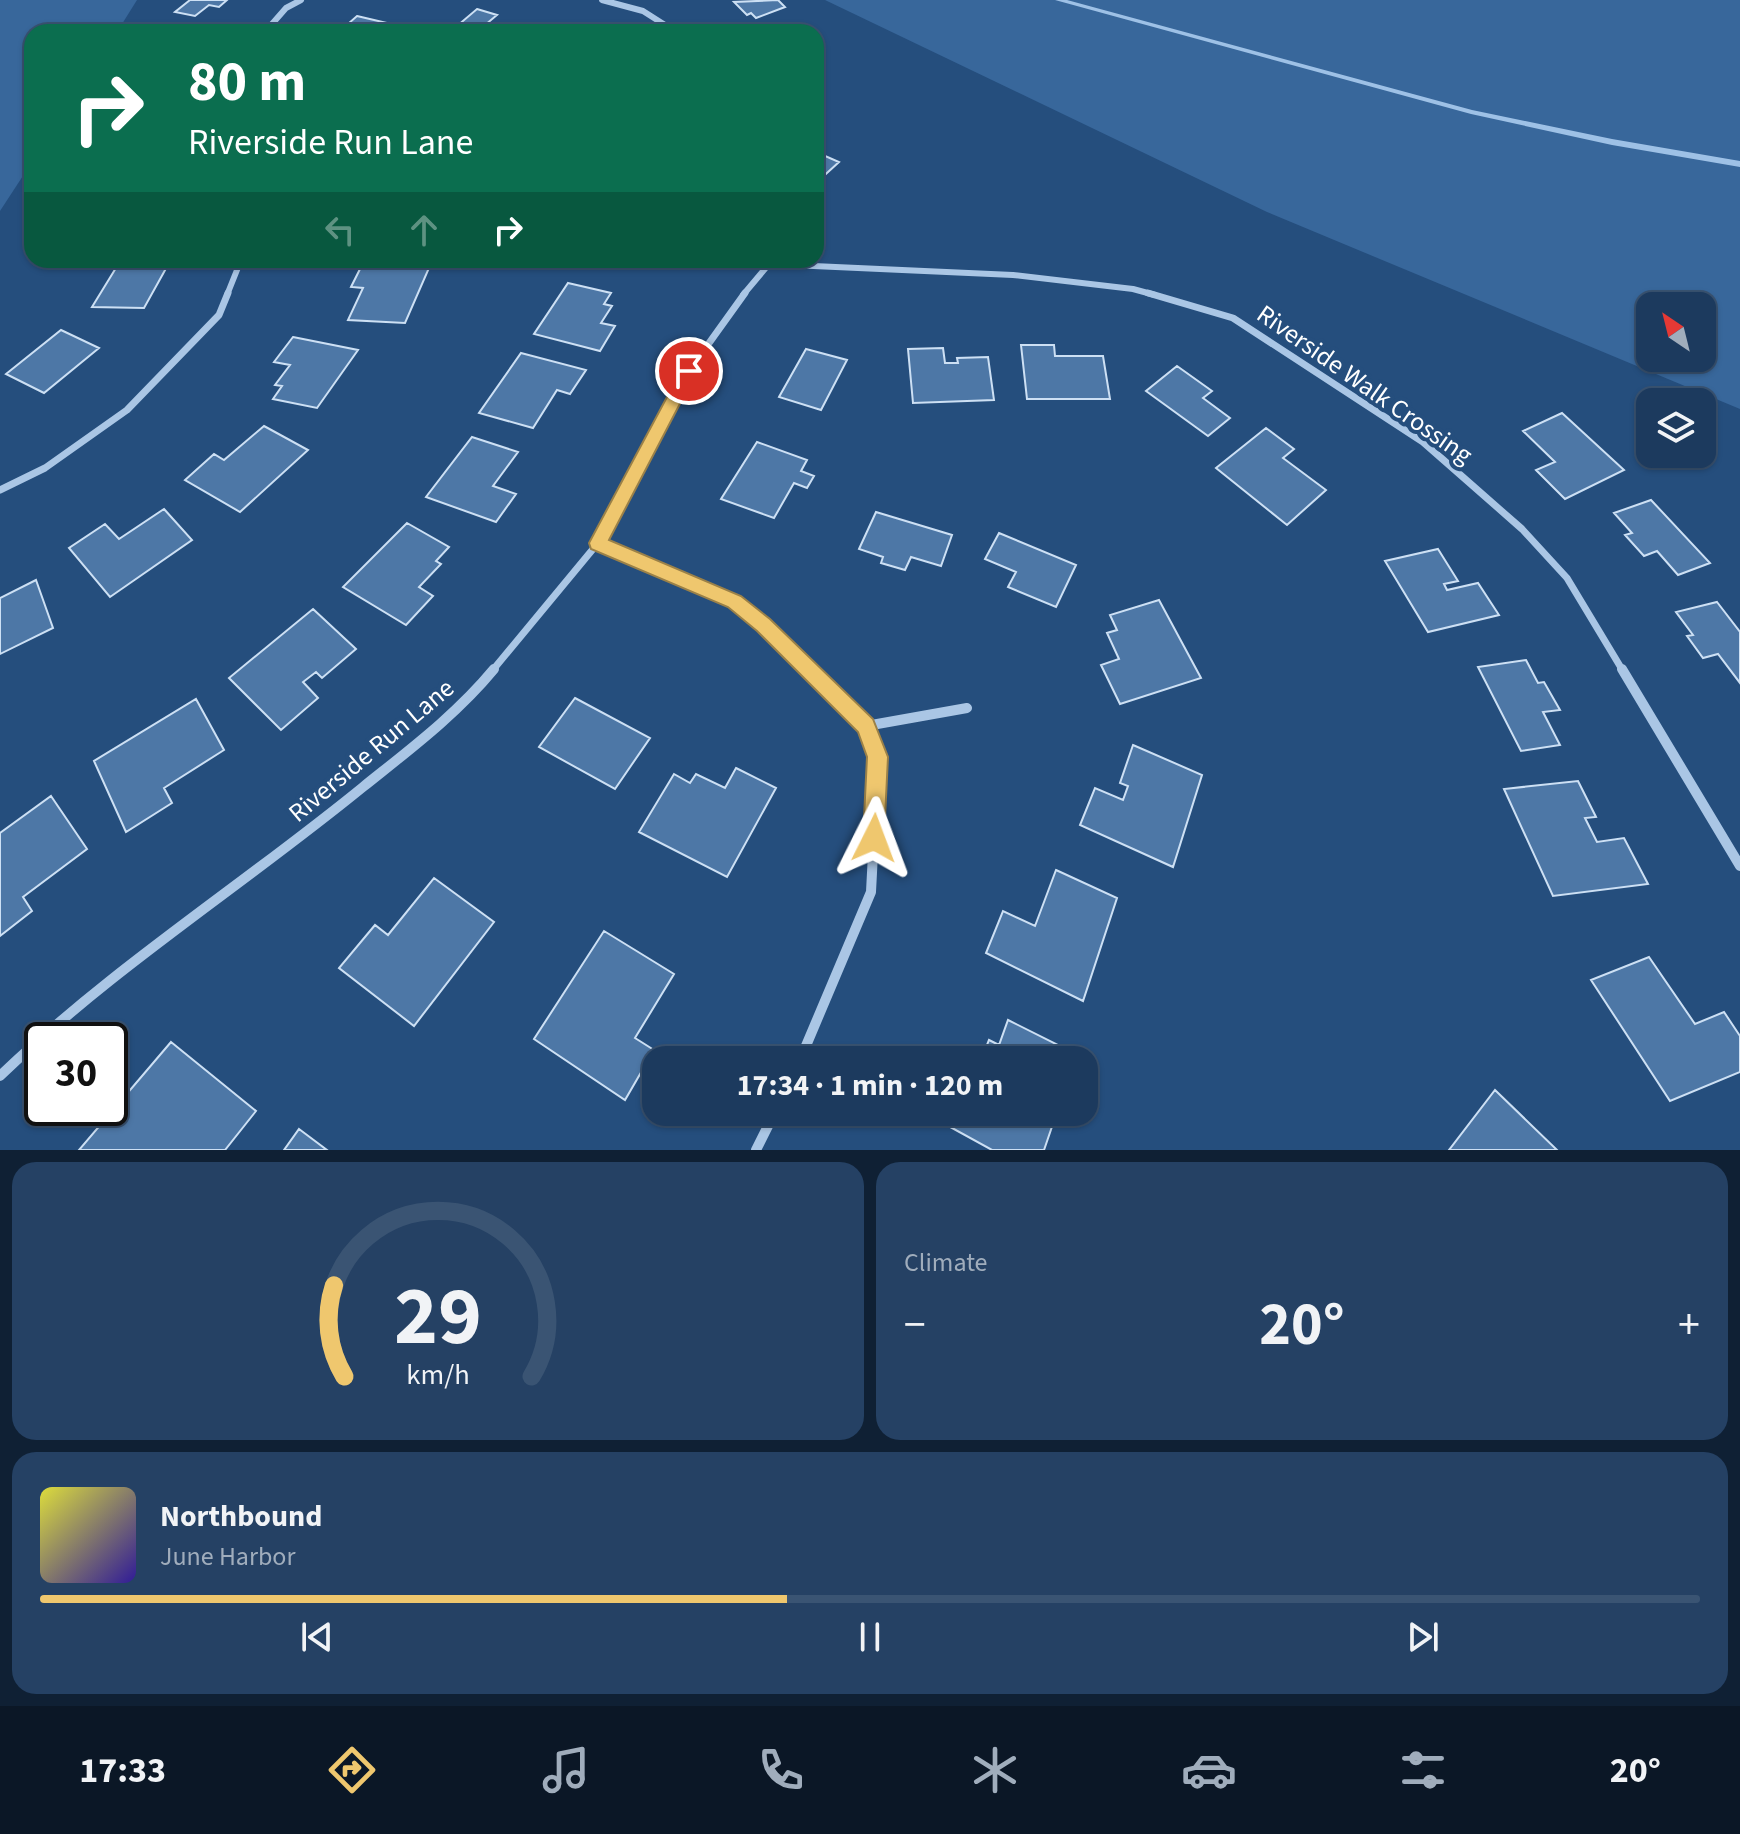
<!DOCTYPE html>
<html lang="en">
<head>
<meta charset="utf-8">
<style>
  :root { --surface:#1c3a5e; --page:#254164; --text:#f1f3f6; --muted:#a0adbc; --line:#3a5473; --accent:#efc76e }
  body { margin:0; font-family:"Source Sans 3",sans-serif; background:var(--page); color:var(--text); height:100vh; display:flex; flex-direction:column; font-size:30px; white-space:nowrap }
  * { box-sizing:border-box; margin:0 }
  p { font-size:26px; color:var(--muted) }
  .icon { flex:none; width:44px; height:44px; fill:none; stroke:currentColor; stroke-width:2; stroke-linecap:round; stroke-linejoin:round }
  .map { position:relative; height:1150px; overflow:hidden }
  .side { display:flex; flex-direction:column; gap:12px; padding:12px; background:#0f2034; flex:1 }
  .side>* { flex:none }
  .top-card { position:absolute; left:24px; top:24px; width:800px; height:244px; border-radius:24px; box-shadow:0 2px 6px #0004,0 0 0 2px var(--line); background:#0b6e4f; color:#fff; overflow:hidden }
  .needle { width:52px; rotate:325deg }
  .tools { position:absolute; left:1636px; top:292px; display:grid; gap:16px }
  .tools a { display:grid; place-items:center; width:80px; height:80px; border-radius:16px; background:var(--surface); box-shadow:0 2px 6px #0004,0 0 0 2px var(--line); font-size:40px }
  .speed { position:absolute; left:24px; top:1022px; display:flex; gap:16px; font-size:40px; font-weight:700; text-align:center }
  .speed>* { display:grid; place-content:center; width:104px; height:104px; border-radius:50%; background:var(--surface); box-shadow:0 2px 6px #0004,0 0 0 2px var(--line); line-height:1 }
  .speed .limit { border:4px solid #111; border-radius:12px; background:#fff; color:#111 }
  .pin { position:absolute; display:grid; place-items:center; width:68px; height:68px; color:#fff; margin:-34px; border:4px solid #fff; border-radius:50%; box-shadow:0 2px 8px #0007 }
  .me { position:absolute; width:88px; margin:-44px; rotate:3deg; stroke-linejoin:round; filter:drop-shadow(0 0 6px #0008) }
  .turn { display:flex; align-items:center; gap:28px; height:168px; padding:0 32px; font-size:36px }
  .turn .icon { width:104px; height:104px; stroke-width:2.5 }
  .turn b { display:block; font-size:56px; line-height:68px }
  .lanes { display:flex; align-items:center; height:76px; padding:0 32px; background:#0003; justify-content:center; gap:40px; direction:ltr }
  .lanes .off { opacity:.35 }
  .big { font-size:60px; font-weight:700; line-height:1.1 }
  .side .card { flex:1; display:flex; flex-direction:column; justify-content:center; gap:12px; min-width:0; padding:0 28px; border-radius:24px; background:var(--page) }
  .side .dial { align-items:center; gap:0 }
  .dial svg { height:208px; overflow:visible; fill:none; stroke:var(--line); stroke-width:7; stroke-linecap:round; text-anchor:middle }
  .dial text { fill:var(--text); stroke:none }
  .song { display:flex; align-items:center; gap:24px }
  .cover { width:96px; height:96px; border-radius:12px; background:linear-gradient(135deg,hsl(60 70% 55%),hsl(250 70% 35%)) }
  .played { height:8px; border-radius:4px; background:linear-gradient(90deg,var(--accent) 45%,var(--line) 45%) }
  .keys { display:flex; justify-content:space-around; direction:ltr }
  .heat { display:flex; justify-content:space-between; align-items:center; font-size:44px; direction:ltr }
  .side .tiles { flex:1; display:grid; gap:12px; grid-template-columns:1fr 1fr }
  .card:last-child { grid-column:span 2 }
  .trip { position:absolute; left:642px; top:1046px; width:456px; height:80px; border-radius:24px; background:var(--surface); box-shadow:0 2px 6px #0004,0 0 0 2px var(--line); font-weight:700; line-height:80px; text-align:center }
  .dock { display:flex; height:128px; justify-content:space-around; align-items:center; background:#0b1726; color:var(--muted) }
  .dock .icon { width:56px; height:56px }
  .dock .selected { color:var(--accent) }
  .dock b { font-size:36px; color:var(--text) }
  .map>svg:first-child { display:block }
</style>
</head>
<body>
<div class="map">
<svg width="1740" height="1150" viewBox="0 0 1740 1150">
  <rect width="100%" height="100%" fill="#254e7d"/>
  <!-- green -->
  <path fill="#38679b" fill-rule="evenodd" d="M0 0H137L117 32H32V162L0 211Z
    M825 0H1740V409L1267 212ZM1650 306H1702V358H1650Z"/>
  <g fill="none" stroke-linecap="round" stroke-linejoin="round">
    <!-- stream -->
    <path fill="#9ec1e6" fill-rule="evenodd" d="M1055 0H1067L1472 110 1612 139 1740 161V167L1612 145 1471 114Z"/>
  </g>
  <!-- building -->
  <path fill="#4d77a6" stroke="#cde0f4" stroke-width="2" d="M190 0H227L219 7 209 5 195 16 175 12Z
    M778 0 785 7 756 18 751 13 747 15 734 2Z
    M477 9 497 15 485 25 509 32H450Z
    M357 16 404 27 398 32 340 31Z
    M816 152 839 162 816 183Z
    M119 263H169L144 308 92 307Z
    M362 265 429 268 405 323 348 320 363 288 351 287Z
    M568 283 611 293 604 304 612 306 601 323 615 326 600 351 534 334Z
    M61 330 99 348 44 393 6 374Z
    M293 337 358 350 317 408 273 399 282 386 275 385 290 365 274 362Z
    M1021 345H1054L1055 356H1103L1110 399H1027Z
    M943 348 945 363H958L957 358 988 357 994 400 913 403 908 349Z
    M806 349 847 360 821 410 779 397Z
    M521 353 586 370 570 394 557 390 533 428 479 413Z
    M1177 366 1212 391 1203 398 1230 418 1208 436 1146 391Z
    M1562 413 1624 470 1565 499 1536 470 1555 462 1523 431Z
    M264 426 308 450 240 512 185 480 214 454 224 460Z
    M1266 428 1294 449 1283 458 1326 490 1287 525 1216 468Z
    M472 437 518 452 493 486 516 494 496 522 426 497Z
    M757 442 807 460 801 471 814 476 807 488 794 483 774 518 721 499Z
    M1651 500 1710 563 1678 575 1657 551 1644 556 1625 535 1632 533 1614 513Z
    M164 509 192 540 110 597 69 548 105 524 119 539Z
    M876 512 952 535 941 566 911 557 905 570 881 563 883 557 859 549Z
    M407 523 449 547 436 561 441 564 419 587 433 596 406 625 343 587Z
    M999 533 1076 565 1056 607 1008 587 1016 572 985 559Z
    M1438 549 1458 581 1444 584 1447 590 1478 583 1499 615 1428 632 1385 561Z
    M36 580 53 628 0 654V598Z
    M1159 600 1201 678 1120 704 1101 665 1119 659 1107 633 1117 630 1110 615Z
    M1717 602 1740 632V683L1718 654 1703 658 1687 636 1693 635 1676 612Z
    M313 609 356 649 322 678 316 672 303 682 318 698 281 730 229 678Z
    M1526 660 1538 683 1544 682 1560 710 1543 712 1560 745 1521 751 1478 667Z
    M575 698 650 738 615 789 539 747Z
    M196 699 224 750 164 788 172 803 126 832 94 761Z
    M1133 745 1202 775 1173 867 1080 825 1095 788 1123 800 1128 786 1120 783Z
    M736 768 776 788 727 877 639 832 674 774 690 783 696 774 725 788Z
    M1578 781 1596 817 1585 818 1597 842 1624 838 1648 884 1553 896 1504 789Z
    M51 796 87 849 23 897 32 911 0 936V833Z
    M1056 870 1117 898 1083 1001 986 953 1003 911 1035 926Z
    M434 878 494 922 414 1026 339 968 375 925 388 935Z
    M604 931 674 974 635 1038 654 1050 625 1100 534 1039Z
    M1649 957 1695 1024 1724 1012 1740 1036V1072L1670 1101 1591 980Z
    M1008 1020 1076 1054 1074 1060H981L989 1040 999 1045Z
    M171 1042 256 1111 225 1150H79Z
    M1495 1090 1557 1150H1449Z
    M934 1112H1057L1044 1150H992L932 1117Z
    M299 1129 327 1150H284Z"/>
  <g fill="none" stroke-linecap="round" stroke-linejoin="round">
    <!-- street-far2 -->
    <path stroke="#aac6e5" stroke-width="6" d="M602 0 643 11 676 32
      M265 32 286 8 301 0
      M769 264 1013 275 1133 289 1155 295
      M227 295 241 260
      M743 295 769 264"/>
    <!-- street-far1 -->
    <path stroke="#aac6e5" stroke-width="7" d="M1148 293 1233 318 1423 442 1522 529 1567 578 1623 671
      M0 490 45 468 127 410 219 315 228 293
      M598 543 735 602 764 625 811 671
      M492 671 598 543 689 371 745 293"/>
    <!-- street -->
    <path stroke="#aac6e5" stroke-width="10" d="M1622 669 1740 866
      M866 726 967 708
      M800 1060 871 892 878 757 866 726 809 669
      M0 1076C111 969 243 885 363 787 409 750 456 715 494 669
      M756 1150 775 1112"/>
  </g>
  <!-- route -->
  <path fill="#efc76e" stroke="#9b8148" stroke-width="2" d="M689 365 697 371 609 540 741 596 770 619 873 719 888 757 884 838 881 846 874 849 866 846 863 838 867 757 858 732 757 631 728 607 591 549 589 543 683 367Z"/>
  <g text-anchor="middle" stroke-width="8" stroke-linejoin="round" paint-order="stroke">
    <!-- street labels -->
    <g font-size="26" fill="#fff" stroke="#254e7d">
      <text transform="translate(1365 384) rotate(35)" y="9">Riverside Walk Crossing</text>
      <text transform="translate(371 750) rotate(-40)" y="9">Riverside Run Lane</text>
    </g>
  </g>
</svg>
<div class="tools">
<a><svg class="needle" viewBox="-14 -14 28 28"><path d="M0-13l5 13h-10z" fill="#e53935"/><path d="M0 13l5-13h-10z" fill="#a0adbc"/></svg></a>
<a><svg class="icon" aria-label="layers" viewBox="0 0 24 24"><path d="M12 4l9 5-9 5-9-5zM3 14l9 5 9-5"/></svg></a>
</div>
<div class="speed"><div class="limit">30</div></div>
<div class="pin" style="left:689px;top:371px;background:#d93025"><svg class="icon" aria-label="arrive" viewBox="0 0 24 24"><path d="M6 21V4h12l-3 4 3 4H6"/></svg></div>
<svg class="me" style="left:874px;top:838px" viewBox="-20 -20 40 40"><path d="M0-17L14 15 0 8-14 15z" fill="#efc76e" stroke="#fff" stroke-width="4"/></svg>
<div class="trip">17:34 · 1 min · 120 m</div>
<div class="top-card">
<div class="turn"><svg class="icon" aria-label="right" viewBox="0 0 24 24"><path d="M7 20v-9h11M14 6l5 5-5 5"/></svg><div><b>80 m</b>Riverside Run Lane</div></div>
<div class="lanes"><svg class="icon off" aria-label="left" viewBox="0 0 24 24"><path d="M17 20v-9H6M10 6l-5 5 5 5"/></svg><svg class="icon off" aria-label="ahead" viewBox="0 0 24 24"><path d="M12 20V5M6 11l6-6 6 6"/></svg><svg class="icon" aria-label="right" viewBox="0 0 24 24"><path d="M7 20v-9h11M14 6l5 5-5 5"/></svg></div>
</div>
</div>
<section class="side">
<div class="tiles">
<div class="card dial"><svg viewBox="0 0 100 80">
<path d="M14 69A42 42 0 1 1 86 69"/>
<path d="M14 69A42 42 0 0 1 10 34" stroke="#efc76e"/>
<text x="50" y="56" font-size="32" font-weight="700">29</text>
<text x="50" y="72" font-size="11">km/h</text>
</svg></div>
<div class="card"><p>Climate</p>
<div class="heat"><a>−</a><b class="big">20°</b><a>+</a></div>
</div>
<div class="card">
<div class="song"><i class="cover"></i><div><b>Northbound</b><p>June Harbor</p></div></div>
<div class="played"></div>
<div class="keys"><svg class="icon" aria-label="previous" viewBox="0 0 24 24"><path d="M18 5L8 12l10 7zM5 5v14"/></svg><svg class="icon" aria-label="pause" viewBox="0 0 24 24"><path d="M8 5v14M16 5v14"/></svg><svg class="icon" aria-label="next" viewBox="0 0 24 24"><path d="M6 5l10 7-10 7zM19 5v14"/></svg></div>
</div>
</div>
</section>
<nav class="dock">
<b>17:33</b>
<svg class="icon selected" aria-label="directions" viewBox="0 0 24 24"><path d="M12 3l9 9-9 9-9-9zM9 14v-3h6M13 9l2 2-2 2"/></svg>
<svg class="icon" aria-label="music" viewBox="0 0 24 24"><path d="M9 18V5l10-2v13"/><circle cx="6" cy="18" r="3"/><circle cx="16" cy="16" r="3"/></svg>
<svg class="icon" aria-label="phone" viewBox="0 0 24 24"><path d="M5 4h4l2 5-3 2q2 4 5 5l2-3 5 2v4C11 20 4 13 5 4z"/></svg>
<svg class="icon" aria-label="climate" viewBox="0 0 24 24"><path d="M12 3v18M4 7l16 10M4 17L20 7"/></svg>
<svg class="icon" aria-label="car" viewBox="0 0 24 24"><path d="M5 17H2v-5l4-1 3-4h7l3 4 3 1v5h-3M9 17h6M6 11h13"/><circle cx="7" cy="17" r="2"/><circle cx="17" cy="17" r="2"/></svg>
<svg class="icon" aria-label="filters" viewBox="0 0 24 24"><path d="M4 7h16M4 17h16"/><circle cx="9" cy="7" r="2"/><circle cx="15" cy="17" r="2"/></svg>
<b>20°</b>
</nav>
</body>
</html>
